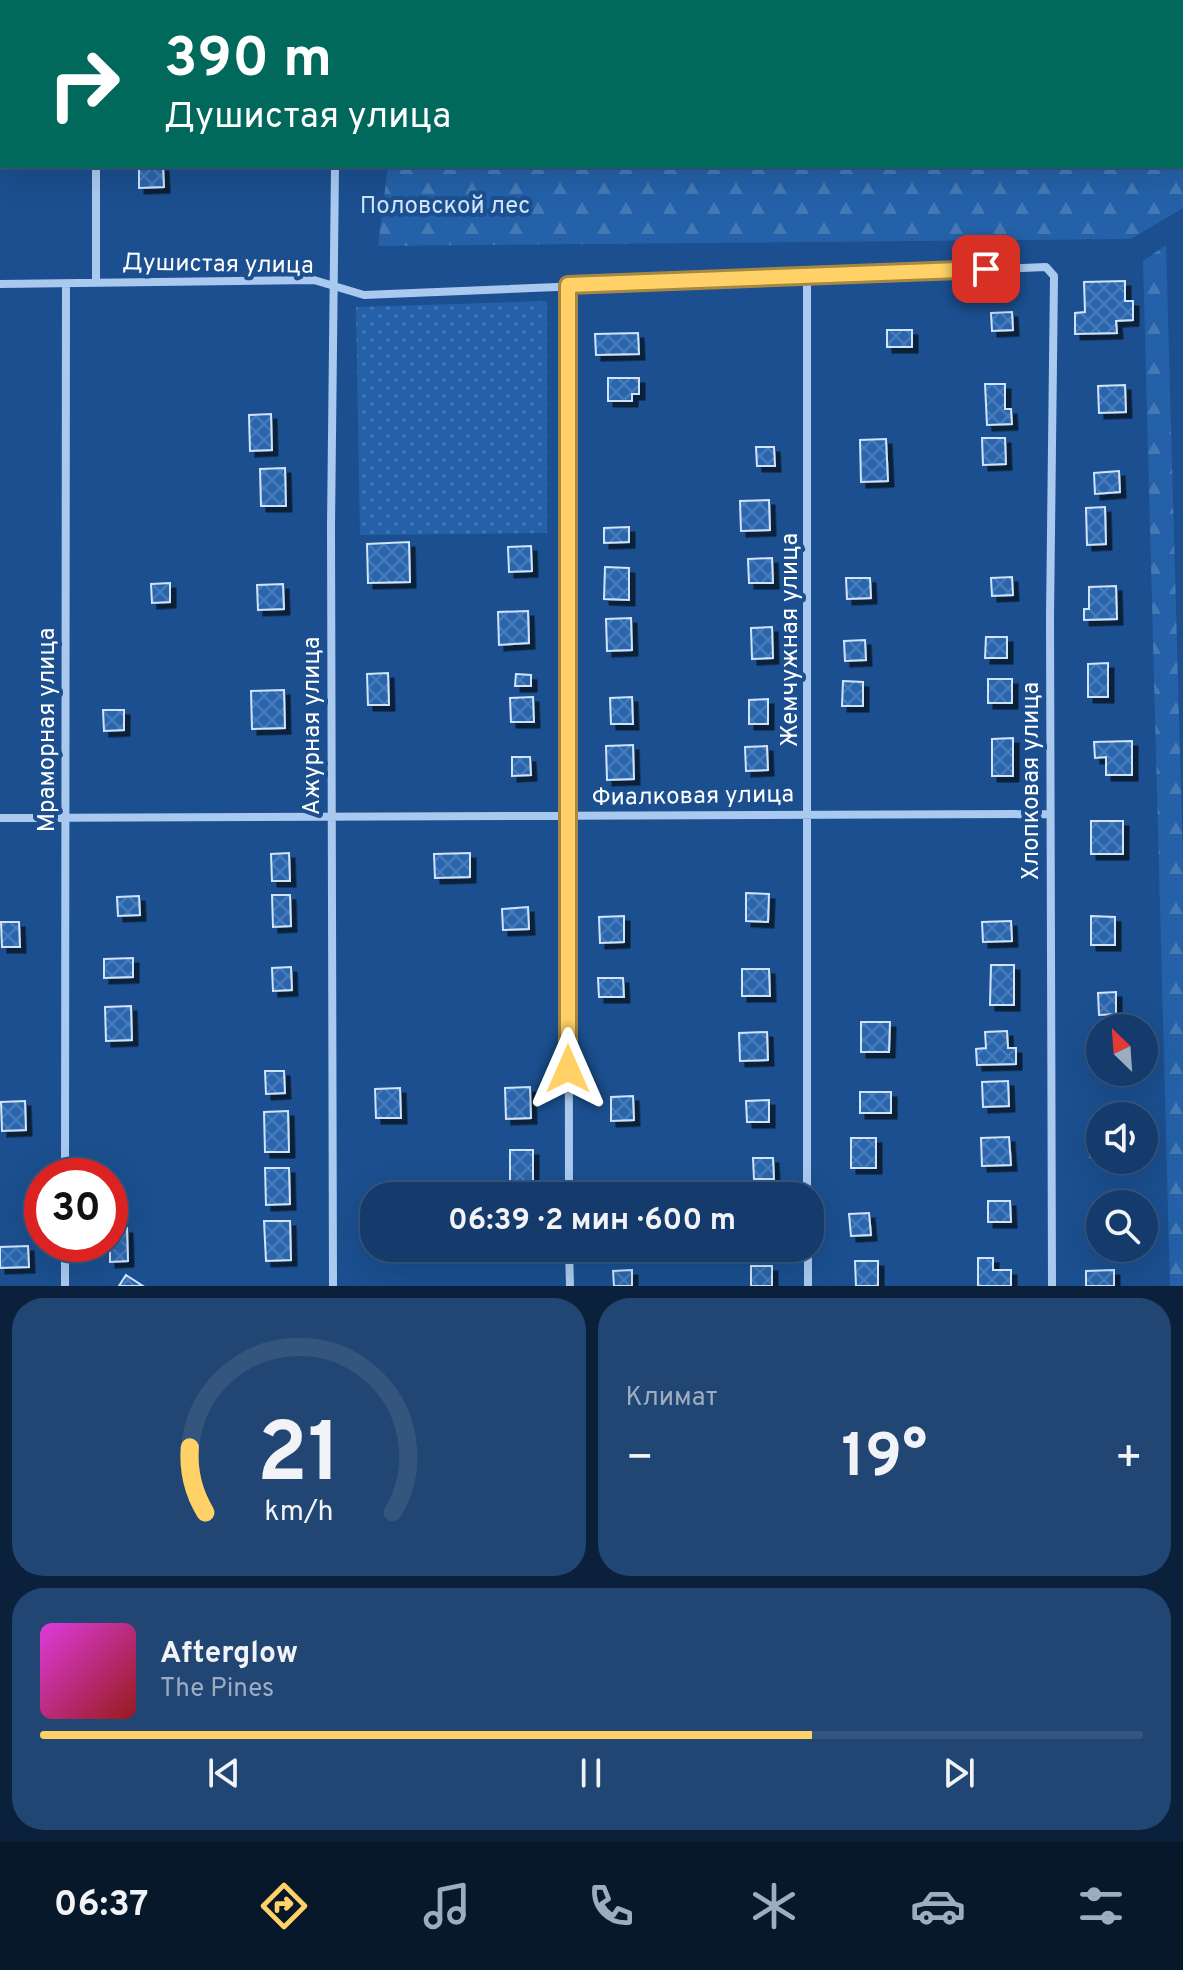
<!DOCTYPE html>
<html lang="ru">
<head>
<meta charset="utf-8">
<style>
  :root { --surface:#143b6b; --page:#214673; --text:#f1f3f6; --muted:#9dadc1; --line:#33557e; --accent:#ffd166 }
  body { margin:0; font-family:Overpass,sans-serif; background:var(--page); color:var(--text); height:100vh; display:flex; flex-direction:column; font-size:30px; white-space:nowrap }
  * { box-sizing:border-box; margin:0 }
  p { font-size:26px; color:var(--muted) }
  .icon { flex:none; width:44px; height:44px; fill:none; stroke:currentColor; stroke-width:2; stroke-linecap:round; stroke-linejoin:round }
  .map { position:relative; height:1286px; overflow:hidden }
  .panel { display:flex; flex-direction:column; gap:12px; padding:12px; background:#0b203b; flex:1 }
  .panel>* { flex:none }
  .guide { position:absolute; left:0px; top:0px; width:1184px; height:168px; box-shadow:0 8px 32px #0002,0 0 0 2px var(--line); background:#00695c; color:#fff; overflow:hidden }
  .needle { width:52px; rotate:335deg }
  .buttons { position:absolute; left:1086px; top:1014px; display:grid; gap:16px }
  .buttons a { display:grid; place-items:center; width:72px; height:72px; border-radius:50%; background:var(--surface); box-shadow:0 8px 32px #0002,0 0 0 2px var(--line); font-size:40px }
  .speed { position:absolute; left:24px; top:1158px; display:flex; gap:16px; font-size:40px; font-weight:700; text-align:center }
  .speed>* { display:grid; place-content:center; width:104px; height:104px; border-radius:50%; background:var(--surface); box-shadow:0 8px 32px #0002,0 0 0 2px var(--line); line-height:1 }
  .speed .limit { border:12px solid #d22; background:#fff; color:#111 }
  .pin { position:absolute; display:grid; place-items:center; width:68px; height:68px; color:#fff; margin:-34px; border-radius:16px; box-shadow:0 4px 12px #0006 }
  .me { position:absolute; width:88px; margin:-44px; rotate:0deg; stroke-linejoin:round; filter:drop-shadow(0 0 6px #0008) }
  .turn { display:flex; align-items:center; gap:28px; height:168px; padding:0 32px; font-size:36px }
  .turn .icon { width:104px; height:104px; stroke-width:2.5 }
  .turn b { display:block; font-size:56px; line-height:68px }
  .big { font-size:60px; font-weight:700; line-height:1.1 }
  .panel .widget { flex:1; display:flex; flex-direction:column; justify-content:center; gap:12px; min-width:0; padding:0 28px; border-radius:32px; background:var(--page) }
  .panel .dial { align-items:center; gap:0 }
  .dial svg { height:208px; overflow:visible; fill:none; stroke:var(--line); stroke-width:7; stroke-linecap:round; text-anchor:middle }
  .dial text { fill:var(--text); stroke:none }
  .song { display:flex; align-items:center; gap:24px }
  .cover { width:96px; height:96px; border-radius:12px; background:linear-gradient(135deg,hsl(300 70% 55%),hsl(0 70% 35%)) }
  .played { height:8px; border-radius:4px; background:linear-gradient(90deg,var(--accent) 70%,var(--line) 70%) }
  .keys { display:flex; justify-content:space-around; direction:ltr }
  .heat { display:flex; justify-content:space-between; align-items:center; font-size:44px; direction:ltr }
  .panel .tiles { flex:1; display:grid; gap:12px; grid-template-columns:1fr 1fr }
  .widget:last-child { grid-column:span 2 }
  .trip { position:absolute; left:360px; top:1182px; width:464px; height:80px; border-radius:32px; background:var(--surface); box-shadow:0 8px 32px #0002,0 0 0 2px var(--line); font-weight:700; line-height:80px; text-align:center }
  .tabs { display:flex; height:128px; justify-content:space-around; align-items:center; background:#08182b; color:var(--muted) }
  .tabs .icon { width:56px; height:56px }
  .tabs .active { color:var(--accent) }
  .tabs b { font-size:36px; color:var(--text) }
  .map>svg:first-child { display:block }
</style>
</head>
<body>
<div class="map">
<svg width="1183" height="1286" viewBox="0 0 1183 1286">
  <defs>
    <pattern id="grass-dots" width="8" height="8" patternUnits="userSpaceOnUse" patternTransform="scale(2)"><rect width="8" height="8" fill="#2461a8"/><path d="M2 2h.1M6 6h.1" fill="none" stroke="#4579b5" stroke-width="1.8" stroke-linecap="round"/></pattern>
    <pattern id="forest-firs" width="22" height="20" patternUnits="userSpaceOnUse" patternTransform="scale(2)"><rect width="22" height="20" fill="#2461a8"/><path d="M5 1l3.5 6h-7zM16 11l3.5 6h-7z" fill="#4579b5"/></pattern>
    <pattern id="building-cross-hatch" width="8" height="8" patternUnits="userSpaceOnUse" patternTransform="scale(2)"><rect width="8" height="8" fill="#2a66ad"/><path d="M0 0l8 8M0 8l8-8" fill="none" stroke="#4a7db9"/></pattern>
    <filter id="shadow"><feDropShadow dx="5.5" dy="5.5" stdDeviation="0" flood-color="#0009"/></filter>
  </defs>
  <rect width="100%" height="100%" fill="#1b4f8f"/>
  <!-- grass -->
  <path fill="url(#grass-dots)" d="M547 301V533L360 535 356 307Z"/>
  <!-- forest -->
  <path fill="url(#forest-firs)" d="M445 0H1183V208L1131 239 378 246 388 166H1182V2H443Z
    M1166 245 1183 863V1286H1170L1143 261Z"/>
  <!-- building -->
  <path fill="url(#building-cross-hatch)" stroke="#cfe3fa" stroke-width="2" filter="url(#shadow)" d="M139 166H163L164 187 139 188Z
    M1125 281V301H1133V320L1116 321 1117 333 1075 334V313L1085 312 1084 282Z
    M1012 312 1013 330 992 331 991 313Z
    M887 330H912V347H887Z
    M638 333 639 354 596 355 595 334Z
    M608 378H639V394H632V401H608Z
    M985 384H1005V409H1011L1012 424 987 425Z
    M1125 385 1126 412 1099 413 1098 386Z
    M271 414 272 450 250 451 249 415Z
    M982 438H1005L1006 464 983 465Z
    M886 439 888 481 861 482 860 440Z
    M756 447H774L775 466H757Z
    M285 468 286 506H261L260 469Z
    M1119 471 1120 492 1095 494 1094 473Z
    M769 500 770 530 741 531 740 501Z
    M1105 507 1106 544 1087 545 1086 508Z
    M629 527V542L604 543V528Z
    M409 542 410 582 368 583 367 544Z
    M531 546 532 571 509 572 508 547Z
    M772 558 773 583H749L748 559Z
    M605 567 629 568V600L604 599Z
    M1012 577 1013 595 992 596 991 578Z
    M846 578H870L871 598 847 599Z
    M170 583V602L152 603 151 584Z
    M283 584 284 609 258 610 257 585Z
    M1116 586 1117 619 1084 620V609H1089V587Z
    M528 611 529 643 499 645 498 612Z
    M631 618 632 650 607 651 606 619Z
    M772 627 773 658 752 659 751 628Z
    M986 637H1007V658H985Z
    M865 640 866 660 845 661 844 641Z
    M1108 663V697H1088V664Z
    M388 673 389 705H368L367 674Z
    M516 674 531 675V686H515Z
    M988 679H1012V703H988Z
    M843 681 863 682V706H842Z
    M284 690 285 728 252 729 251 691Z
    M533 697 534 722H511L510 698Z
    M632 697 633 724H611L610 698Z
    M768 699V724H749V700Z
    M103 710H124V730L104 731Z
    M1013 738V776H992V739Z
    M1132 741V775H1106V757L1095 758 1094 742Z
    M633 745 634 779 607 780 606 746Z
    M767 746 768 770 746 771 745 747Z
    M512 757H530L531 775 512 776Z
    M1091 821H1123V854H1091Z
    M289 853 290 881H272L271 854Z
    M470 853V877L435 878 434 854Z
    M746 893 769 894 768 922 746 921Z
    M272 895H290L291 926 273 927Z
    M139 896 140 915 118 916 117 897Z
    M528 907 529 929 503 930 502 909Z
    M624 916V942L600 943 599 917Z
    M1091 916 1115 917V945H1091Z
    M1011 921 1012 941 983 942 982 922Z
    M1 922H19L20 947H2Z
    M133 958V977L104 978V959Z
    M991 965H1014V1005H990Z
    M291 967 292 990 273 991 272 968Z
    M742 969H769L770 996H742Z
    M598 978H623L624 997H599Z
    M1116 992V1014L1099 1015 1098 993Z
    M131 1006 132 1040 106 1041 105 1007Z
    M861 1022H890L889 1052H861Z
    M1007 1031 1008 1048H1016V1064L977 1065 976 1049 986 1048 985 1032Z
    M767 1032 768 1060 740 1061 739 1033Z
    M1100 1034V1064H1094L1093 1035Z
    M265 1071H284L285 1093 266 1094Z
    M1008 1081 1009 1106 983 1107 982 1082Z
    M530 1087 531 1118 506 1119 505 1088Z
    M400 1088 401 1118H376L375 1089Z
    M860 1092H891V1113H860Z
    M633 1096 634 1120 611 1121V1097Z
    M769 1100V1122H747L746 1101Z
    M25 1101 26 1130 2 1131 1 1102Z
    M288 1111 289 1152H265L264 1112Z
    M1090 1120H1100V1157H1090Z
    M1009 1137 1011 1165 982 1166 981 1138Z
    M851 1138H876V1168H851Z
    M510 1150H533V1183H510Z
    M753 1158H773L774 1179H754Z
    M265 1168H289L290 1204 266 1205Z
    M988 1201H1010L1011 1222H988Z
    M869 1213 871 1235 851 1236 849 1214Z
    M264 1221H290L291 1260 266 1261Z
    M110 1228H127L128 1261 110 1262Z
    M28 1246 29 1267 0 1268V1247Z
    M978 1258H993V1270H1011V1286H978Z
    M855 1261H878V1286H856Z
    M751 1266H772V1286H751Z
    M632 1270V1286H614L613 1271Z
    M1114 1270V1286H1086V1271Z
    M126 1275 143 1286H119Z"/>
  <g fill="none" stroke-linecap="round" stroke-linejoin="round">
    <!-- street -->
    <path stroke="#a9c9ee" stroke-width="8" d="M96 0V2
      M337 2V0
      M96 166V282
      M0 284 314 280 364 295 1046 267 1054 276 1050 617 1052 1286
      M568 285 569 1196
      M0 818 1050 814
      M65 1176 66 284
      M807 1196V275
      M569 1248 570 1286
      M808 1248V1286
      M65 1286V1244
      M333 1286 331 526 335 166"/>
  </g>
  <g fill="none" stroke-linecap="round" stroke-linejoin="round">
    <!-- route casing -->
    <g stroke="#a68842" stroke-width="20">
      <path id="route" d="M568 1069V285L986 269"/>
    </g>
    <!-- route -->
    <use href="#route" stroke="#ffd166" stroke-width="14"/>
  </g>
  <g text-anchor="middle" stroke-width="8" stroke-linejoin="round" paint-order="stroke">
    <!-- park labels -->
    <g font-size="24" fill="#cfe3fa" stroke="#1b4f8f">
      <text x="445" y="213">Половской лес</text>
    </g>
    <!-- street labels -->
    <g font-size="24" fill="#fff" stroke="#1b4f8f">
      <text transform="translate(218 263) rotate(1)" y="8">Душистая улица</text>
      <text transform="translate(789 640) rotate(-90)" y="8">Жемчужная улица</text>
      <text transform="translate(311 726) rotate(-90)" y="8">Ажурная улица</text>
      <text transform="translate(46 730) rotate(-90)" y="8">Мраморная улица</text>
      <text transform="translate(1030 781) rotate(-90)" y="8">Хлопковая улица</text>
      <text transform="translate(693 795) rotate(-1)" y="8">Фиалковая улица</text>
    </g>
  </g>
</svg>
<div class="buttons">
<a><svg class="needle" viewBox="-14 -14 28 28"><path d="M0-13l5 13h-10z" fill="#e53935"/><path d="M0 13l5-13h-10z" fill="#9dadc1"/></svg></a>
<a><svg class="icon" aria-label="sound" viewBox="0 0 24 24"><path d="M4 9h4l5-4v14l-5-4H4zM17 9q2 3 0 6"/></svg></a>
<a><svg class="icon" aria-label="search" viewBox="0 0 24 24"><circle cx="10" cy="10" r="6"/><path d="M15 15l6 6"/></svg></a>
</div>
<div class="speed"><div class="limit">30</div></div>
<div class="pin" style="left:986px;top:269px;background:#d93025"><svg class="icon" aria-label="arrive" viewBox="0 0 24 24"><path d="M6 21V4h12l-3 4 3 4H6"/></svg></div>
<svg class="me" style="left:568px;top:1069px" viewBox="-20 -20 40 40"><path d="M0-17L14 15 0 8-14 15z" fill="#ffd166" stroke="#fff" stroke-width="4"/></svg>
<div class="trip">06:39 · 2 мин · 600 m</div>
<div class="guide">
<div class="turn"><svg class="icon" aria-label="right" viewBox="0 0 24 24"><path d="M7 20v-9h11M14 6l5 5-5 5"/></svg><div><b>390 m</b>Душистая улица</div></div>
</div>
</div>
<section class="panel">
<div class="tiles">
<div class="widget dial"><svg viewBox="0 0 100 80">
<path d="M14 69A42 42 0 1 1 86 69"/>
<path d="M14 69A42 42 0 0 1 8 44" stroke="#ffd166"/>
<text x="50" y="56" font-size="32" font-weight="700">21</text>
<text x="50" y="72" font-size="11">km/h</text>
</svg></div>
<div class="widget"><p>Климат</p>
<div class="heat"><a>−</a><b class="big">19°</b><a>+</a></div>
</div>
<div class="widget">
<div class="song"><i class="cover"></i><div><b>Afterglow</b><p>The Pines</p></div></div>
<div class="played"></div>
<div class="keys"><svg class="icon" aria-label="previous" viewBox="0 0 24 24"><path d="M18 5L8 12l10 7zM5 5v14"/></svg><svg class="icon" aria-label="pause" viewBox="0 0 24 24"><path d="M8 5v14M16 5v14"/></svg><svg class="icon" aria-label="next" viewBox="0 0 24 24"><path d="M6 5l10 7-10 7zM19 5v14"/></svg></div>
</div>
</div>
</section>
<nav class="tabs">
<b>06:37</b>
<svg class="icon active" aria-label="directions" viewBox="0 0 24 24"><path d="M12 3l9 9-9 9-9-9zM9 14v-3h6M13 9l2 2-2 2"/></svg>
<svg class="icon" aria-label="music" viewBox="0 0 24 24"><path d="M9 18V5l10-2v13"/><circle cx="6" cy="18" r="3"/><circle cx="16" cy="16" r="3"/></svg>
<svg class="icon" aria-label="phone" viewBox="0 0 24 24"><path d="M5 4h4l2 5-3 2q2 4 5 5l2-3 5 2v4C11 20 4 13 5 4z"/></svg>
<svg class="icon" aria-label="climate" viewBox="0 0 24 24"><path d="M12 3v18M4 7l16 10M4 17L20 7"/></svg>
<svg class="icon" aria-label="car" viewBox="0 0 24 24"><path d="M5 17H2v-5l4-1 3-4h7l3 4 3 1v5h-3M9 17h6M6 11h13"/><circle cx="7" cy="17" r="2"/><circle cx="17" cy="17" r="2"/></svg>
<svg class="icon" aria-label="filters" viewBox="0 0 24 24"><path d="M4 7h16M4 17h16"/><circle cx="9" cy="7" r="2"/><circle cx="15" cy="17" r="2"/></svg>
</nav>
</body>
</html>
